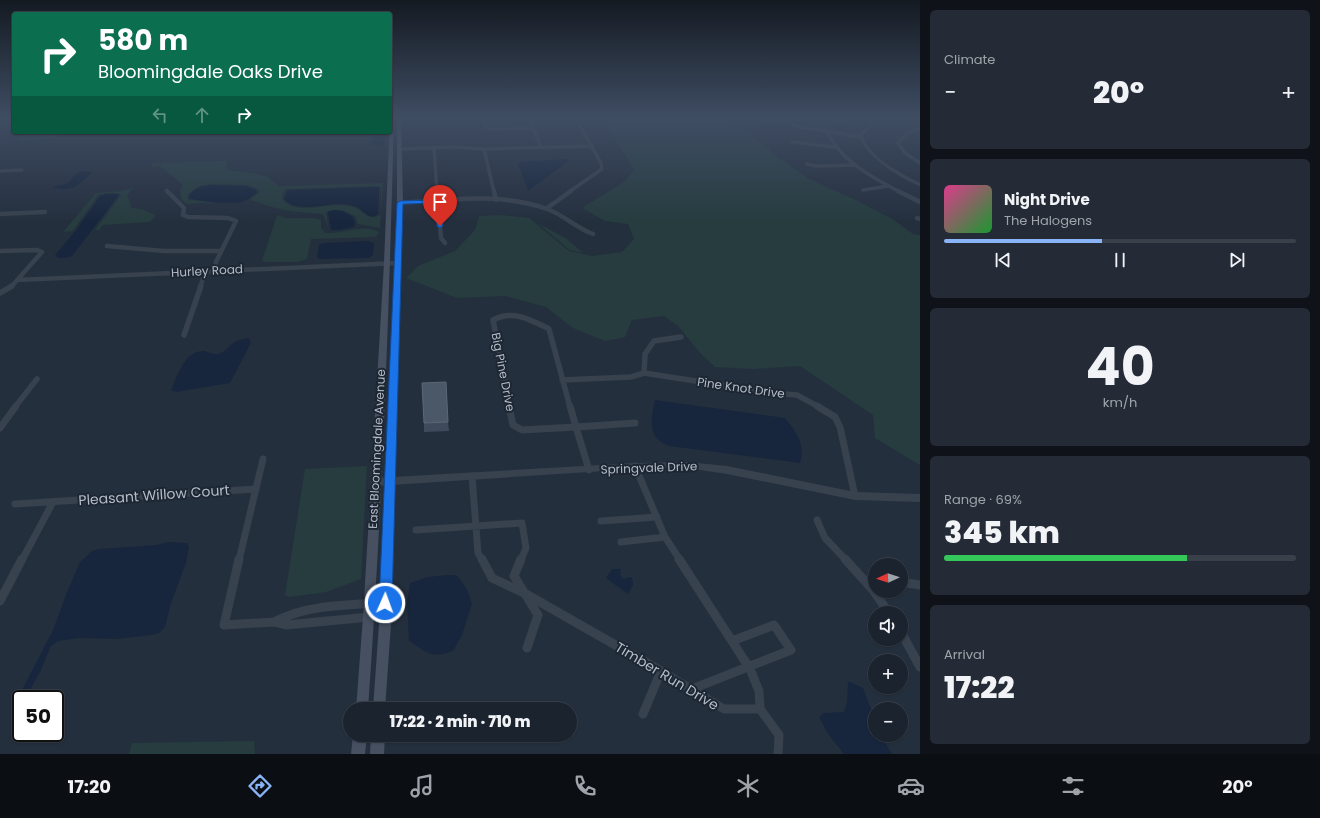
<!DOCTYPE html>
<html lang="en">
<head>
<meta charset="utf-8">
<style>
  :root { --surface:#1b232e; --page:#242b36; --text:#f1f3f6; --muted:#a0a4aa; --line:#39404a; --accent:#8ab4f8 }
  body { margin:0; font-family:Poppins,sans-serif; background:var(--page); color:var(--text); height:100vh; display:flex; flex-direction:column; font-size:15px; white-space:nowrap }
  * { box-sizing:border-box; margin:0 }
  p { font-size:13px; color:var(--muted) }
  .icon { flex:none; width:22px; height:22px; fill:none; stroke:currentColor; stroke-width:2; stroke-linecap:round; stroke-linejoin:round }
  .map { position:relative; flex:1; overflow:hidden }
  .side { display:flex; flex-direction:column; gap:10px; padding:10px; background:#0f1319; width:400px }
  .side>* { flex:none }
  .top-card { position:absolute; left:12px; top:12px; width:380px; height:122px; border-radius:4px; box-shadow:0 1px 3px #0004,0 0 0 1px var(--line); background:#0b6e4f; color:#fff; overflow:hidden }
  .needle { width:26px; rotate:266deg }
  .tools { position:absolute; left:868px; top:558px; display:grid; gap:8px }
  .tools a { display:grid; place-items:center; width:40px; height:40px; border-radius:50%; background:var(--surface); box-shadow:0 1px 3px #0004,0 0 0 1px var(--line); font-size:20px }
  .speed { position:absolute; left:12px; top:690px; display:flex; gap:8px; font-size:20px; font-weight:700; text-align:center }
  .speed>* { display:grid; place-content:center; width:52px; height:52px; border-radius:50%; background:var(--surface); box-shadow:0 1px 3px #0004,0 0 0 1px var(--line); line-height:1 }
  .speed .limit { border:2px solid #111; border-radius:6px; background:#fff; color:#111 }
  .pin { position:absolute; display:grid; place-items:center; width:34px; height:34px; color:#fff; margin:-41px -17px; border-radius:50% 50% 50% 0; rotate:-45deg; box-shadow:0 0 4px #0007 }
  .pin .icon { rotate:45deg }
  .me { position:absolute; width:44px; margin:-22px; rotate:2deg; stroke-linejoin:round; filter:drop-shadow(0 0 3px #0008) }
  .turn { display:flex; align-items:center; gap:14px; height:84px; padding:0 20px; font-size:18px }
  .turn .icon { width:52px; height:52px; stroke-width:2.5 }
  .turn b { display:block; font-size:28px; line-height:34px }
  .lanes { display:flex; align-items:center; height:38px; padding:0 20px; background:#0003; justify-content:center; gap:20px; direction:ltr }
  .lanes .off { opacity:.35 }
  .big { font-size:30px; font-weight:800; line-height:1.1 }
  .side .tile { flex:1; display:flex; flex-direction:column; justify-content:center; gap:6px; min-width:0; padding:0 14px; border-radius:6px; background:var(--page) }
  .side .dial { align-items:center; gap:0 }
  .dial b { font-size:52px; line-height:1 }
  .song { display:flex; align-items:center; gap:12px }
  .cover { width:48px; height:48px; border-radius:6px; background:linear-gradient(135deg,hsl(330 70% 55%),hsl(130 70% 35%)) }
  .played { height:4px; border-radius:2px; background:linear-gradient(90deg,var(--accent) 45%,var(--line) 45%) }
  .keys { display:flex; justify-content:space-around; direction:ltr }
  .heat { display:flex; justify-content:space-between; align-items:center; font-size:22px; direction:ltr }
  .charge { height:6px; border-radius:3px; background:linear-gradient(90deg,#34c759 69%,var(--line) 0) }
  .trip { position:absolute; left:343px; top:702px; width:234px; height:40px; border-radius:20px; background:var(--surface); box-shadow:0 1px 3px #0004,0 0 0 1px var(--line); font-weight:800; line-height:40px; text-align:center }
  .menu { display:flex; height:64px; justify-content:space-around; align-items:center; background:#0b0e12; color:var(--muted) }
  .menu .icon { width:28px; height:28px }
  .menu .current { color:var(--accent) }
  .menu b { font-size:18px; color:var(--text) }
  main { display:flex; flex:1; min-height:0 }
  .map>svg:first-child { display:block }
</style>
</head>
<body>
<main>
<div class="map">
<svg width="920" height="754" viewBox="0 0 920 754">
  <rect width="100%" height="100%" fill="#242f3e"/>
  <!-- green -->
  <path fill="#263c3f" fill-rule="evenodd" d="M601 117H730L729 124 748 132 776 156 809 179 856 200 894 220 913 234 920 235V465L875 438 873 415 800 366 753 369 715 367 701 354 678 326 664 316 632 320 625 337 605 341 573 328 546 307 505 296 457 298 406 278 418 266 455 251 475 230 479 216 502 215 529 218 569 251 592 256 622 252 634 239 628 224 605 221 582 208 624 182 634 169Z
    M795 117H851L855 121 865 122 861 127C850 126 840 124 829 123 817 121 807 122 795 117Z
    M27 132H63L55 137 51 139 17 140 19 136Z
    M228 161 226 166 228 170 253 173 268 177 279 186 383 183 380 228 358 224 355 216C345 211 337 207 326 212L328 227 323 214C298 213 273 210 250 199L260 192 258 189 247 185 211 184 199 186 188 194V200L217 202 187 204 182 200 180 191 183 185 160 166 151 167 153 163ZM376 186 381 187V214C370 223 363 211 354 207 350 206 345 205 341 205 324 204 295 215 282 199L283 192 287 189Z
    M133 188 127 195 132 208 142 209 156 215 150 222 103 225 99 230H95L121 195 118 193H106L98 195 73 231 63 232 96 193 122 191Z
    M277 215 286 218H313L321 220V228L325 233C341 234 365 223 379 232L376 237 311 239 307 259 297 262H266L262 261Z
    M536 222 567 239 583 253 570 250Z
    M367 466 361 579 326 592 289 597 285 595 305 469Z
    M254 741 255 754H129L132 743Z"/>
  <!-- water -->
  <path fill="#17263c" d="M373 132H385L384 146 371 145Z
    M569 159 570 160 528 191 518 164 520 162Z
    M81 171 93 172C77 186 76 191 53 188 57 184 60 186 65 184 72 181 74 174 81 171Z
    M210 185 246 186 256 190 257 193C252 196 247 201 241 202 231 204 199 202 189 198 192 188 201 186 210 185Z
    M379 187 378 214C370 221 364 211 357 207 352 205 346 204 341 204 324 203 298 214 284 199L288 190Z
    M106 194H117L119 195 72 256 66 258H58L55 255 77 229 100 196Z
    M334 210 343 211 353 217 355 224 354 227 339 230H331L328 212Z
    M368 241 374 243 373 255 369 258 320 259 317 257 319 245 324 243Z
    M249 338 251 343 230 383 176 392 171 390C178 375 184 351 204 351 209 352 213 355 219 354 224 352 228 347 232 344 237 340 242 339 249 338Z
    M655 400 785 418C796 431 806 446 800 463L669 446C646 437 651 419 655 400Z
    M169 542 187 543 189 547 186 563 171 603 165 627 159 633 151 635 117 639 79 638 58 641 51 646 40 672 25 699H21V710L17 713 14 712V708L23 688 53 630 67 592 80 562 92 551 99 549 156 545Z
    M612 569H621L620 575 624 579 629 577H632L633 585 628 594 606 578Z
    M447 575H456C463 581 470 594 472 604L462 635 453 651C431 659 428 653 409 641L407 604 410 583 428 577Z
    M848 681 863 688 875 720V735H881L892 754H844L828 734 819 717 824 713 844 712 847 702Z"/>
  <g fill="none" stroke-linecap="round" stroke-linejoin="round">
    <!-- minor-far4 -->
    <path stroke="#38414e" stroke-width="3.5" d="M483 117 485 127 490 129 533 128
      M528 117 541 147
      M768 117 802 127 860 137
      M915 117 920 120
      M759 122 772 120
      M920 128 907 133 898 143 905 153 920 163
      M827 131C840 161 872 177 900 192
      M792 142 835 147
      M434 147 437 192
      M399 149 453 147 484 149 592 146
      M484 149 494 192
      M807 164 816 166 856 165
      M0 171 22 170
      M863 190 888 186
      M167 191 168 192
      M569 192 602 169 601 163 575 117"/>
    <!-- minor-far3 -->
    <path stroke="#38414e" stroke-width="4.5" d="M167 191 184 208 183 215 188 217 228 218 236 221 216 262 215 271
      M437 191 441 238 445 243
      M494 191 496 200
      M898 191 920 202
      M400 203C448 200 500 192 547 209 564 215 576 228 593 234
      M547 208 571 191
      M0 214 45 212
      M917 218 920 219
      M107 246 164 251H221
      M0 251 37 250 42 252 11 287
      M17 280 398 263
      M200 287 206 271"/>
    <!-- minor-far2 -->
    <path stroke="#38414e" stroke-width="5.5" d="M0 293 12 286
      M184 335 201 286
      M644 373 645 354 654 341 681 337
      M562 380 631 377 644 373 773 393 797 395 819 407
      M15 407 37 379
      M510 407 493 320C513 309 531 320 549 329L570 407"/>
    <!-- minor-far1 -->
    <path stroke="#38414e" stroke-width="7" d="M509 406 513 425 522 430 576 427
      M570 406 576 427
      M817 406 835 417 840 427 855 496
      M576 427 589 470
      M576 427 635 423
      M0 428 16 406
      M635 466 665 537 680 560
      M472 476 478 553 482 560
      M15 504 256 489
      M817 520 825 538 846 560
      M601 521 657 517
      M416 530 522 523 526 548 521 560
      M621 542 665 537
      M22 560 53 502
      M239 560 263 459"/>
    <!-- minor -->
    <path stroke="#38414e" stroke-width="9" d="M239 559 224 625 274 622 286 625 369 617
      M482 559 492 578 526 594 661 671 724 709H760
      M521 559 514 576 538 615 527 648
      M679 559 750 669 759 691 760 709
      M845 559 873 590 889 613
      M901 582 920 585
      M0 601 22 559
      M274 622C307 604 348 605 385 603
      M901 632 920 667
      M692 689 791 650 774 625 732 641
      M760 709 779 735 778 754
      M643 714 661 671"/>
    <!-- tertiary -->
    <path fill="#38414e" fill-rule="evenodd" d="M872 117H876L874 124 863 135C868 157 901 173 920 183V186C901 179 864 156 859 135L871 123Z
      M687 462 727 466 855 492 920 494V502L855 500 727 474 687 468 635 469 376 486 373 485 372 482 373 479 376 478 635 463Z"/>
    <!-- secondary -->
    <path fill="#465061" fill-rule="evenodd" d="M390 117H394C389 314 382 512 368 709H356L363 617 384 263Z
      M397 117H401L403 203 401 263 391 624 385 709H373L379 624 395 263 397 203Z
      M353 735H367L365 754H351Z
      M371 735H385L384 754H370Z"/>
  </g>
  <!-- wall -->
  <path fill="#3f4b5c" d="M448 422 449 431 424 432V423Z"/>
  <!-- building -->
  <path fill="#4b5868" stroke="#5c6777" d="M446 382 448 422 424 423 422 383Z"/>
  <!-- sky -->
  <linearGradient id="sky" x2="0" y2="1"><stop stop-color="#141a22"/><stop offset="0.53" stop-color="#3f4d63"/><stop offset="1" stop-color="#3f4d63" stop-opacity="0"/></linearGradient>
  <rect width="920" height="222" fill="url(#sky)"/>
  <!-- route -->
  <path fill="#1a73e8" stroke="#114b97" d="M440 200 443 226 440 228 437 226 435 203 403 204 392 603 390 607 385 609 381 607 379 603 397 203 400 201Z"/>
  <g text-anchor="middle" stroke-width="4" stroke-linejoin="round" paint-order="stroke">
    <!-- street labels -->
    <g font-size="12" fill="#b4bcc9" stroke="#1d2633">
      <text transform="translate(207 271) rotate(-3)" y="4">Hurley Road</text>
      <text transform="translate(503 372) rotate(79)" y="4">Big Pine Drive</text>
      <text transform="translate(741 388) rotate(8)" y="4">Pine Knot Drive</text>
      <text transform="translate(377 449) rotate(-87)" y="4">East Bloomingdale Avenue</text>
      <text transform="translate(649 468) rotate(-2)" y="4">Springvale Drive</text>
    </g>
    <!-- near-street labels -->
    <g font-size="14" fill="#b4bcc9" stroke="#1d2633">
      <text transform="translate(154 495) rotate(-4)" y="5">Pleasant Willow Court</text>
      <text transform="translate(667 676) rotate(31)" y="5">Timber Run Drive</text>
    </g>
  </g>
</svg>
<div class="tools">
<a><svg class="needle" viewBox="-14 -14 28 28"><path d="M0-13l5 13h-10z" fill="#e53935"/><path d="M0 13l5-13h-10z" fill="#a0a4aa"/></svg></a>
<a><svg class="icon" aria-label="sound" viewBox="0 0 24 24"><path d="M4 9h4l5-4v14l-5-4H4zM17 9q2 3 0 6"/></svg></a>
<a>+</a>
<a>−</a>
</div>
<div class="speed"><div class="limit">50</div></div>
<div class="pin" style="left:440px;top:226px;background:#d93025"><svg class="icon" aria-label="arrive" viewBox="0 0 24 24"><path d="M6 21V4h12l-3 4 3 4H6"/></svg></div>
<svg class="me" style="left:385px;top:603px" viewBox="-20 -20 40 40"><circle r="17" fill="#1a73e8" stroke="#fff" stroke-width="3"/><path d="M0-11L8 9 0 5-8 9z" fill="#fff"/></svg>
<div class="trip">17:22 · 2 min · 710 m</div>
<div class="top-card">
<div class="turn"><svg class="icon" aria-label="right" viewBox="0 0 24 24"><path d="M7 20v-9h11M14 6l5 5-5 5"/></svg><div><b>580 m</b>Bloomingdale Oaks Drive</div></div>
<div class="lanes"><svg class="icon off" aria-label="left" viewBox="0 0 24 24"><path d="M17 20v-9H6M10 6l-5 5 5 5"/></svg><svg class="icon off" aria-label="ahead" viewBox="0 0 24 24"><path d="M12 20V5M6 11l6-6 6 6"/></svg><svg class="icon" aria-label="right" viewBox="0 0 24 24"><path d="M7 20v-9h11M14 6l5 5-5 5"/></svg></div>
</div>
</div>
<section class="side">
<div class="tile"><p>Climate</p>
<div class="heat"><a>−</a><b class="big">20°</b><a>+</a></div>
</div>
<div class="tile">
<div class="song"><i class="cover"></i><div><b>Night Drive</b><p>The Halogens</p></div></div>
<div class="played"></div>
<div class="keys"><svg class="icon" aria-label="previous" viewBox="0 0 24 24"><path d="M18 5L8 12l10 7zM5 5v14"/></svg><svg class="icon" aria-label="pause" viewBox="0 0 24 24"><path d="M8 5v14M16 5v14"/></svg><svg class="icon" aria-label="next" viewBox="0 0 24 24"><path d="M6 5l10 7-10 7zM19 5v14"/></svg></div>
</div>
<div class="tile dial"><b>40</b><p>km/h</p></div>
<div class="tile"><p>Range · 69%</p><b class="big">345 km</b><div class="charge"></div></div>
<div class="tile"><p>Arrival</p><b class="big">17:22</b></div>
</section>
</main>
<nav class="menu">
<b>17:20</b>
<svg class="icon current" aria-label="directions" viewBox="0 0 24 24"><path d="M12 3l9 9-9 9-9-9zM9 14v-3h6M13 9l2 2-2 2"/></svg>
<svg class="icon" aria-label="music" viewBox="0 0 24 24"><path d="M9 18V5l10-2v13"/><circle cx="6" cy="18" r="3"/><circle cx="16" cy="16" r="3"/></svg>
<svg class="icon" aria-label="phone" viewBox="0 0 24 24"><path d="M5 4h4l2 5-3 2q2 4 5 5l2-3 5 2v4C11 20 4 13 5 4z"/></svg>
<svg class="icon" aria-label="climate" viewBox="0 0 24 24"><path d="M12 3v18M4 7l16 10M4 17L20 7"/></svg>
<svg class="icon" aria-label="car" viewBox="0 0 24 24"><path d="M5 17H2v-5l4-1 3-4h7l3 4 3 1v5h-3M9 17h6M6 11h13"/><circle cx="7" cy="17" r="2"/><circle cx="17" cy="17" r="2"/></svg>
<svg class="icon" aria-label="filters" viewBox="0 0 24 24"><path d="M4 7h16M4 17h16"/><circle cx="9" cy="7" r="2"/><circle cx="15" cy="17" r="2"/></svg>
<b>20°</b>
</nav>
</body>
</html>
